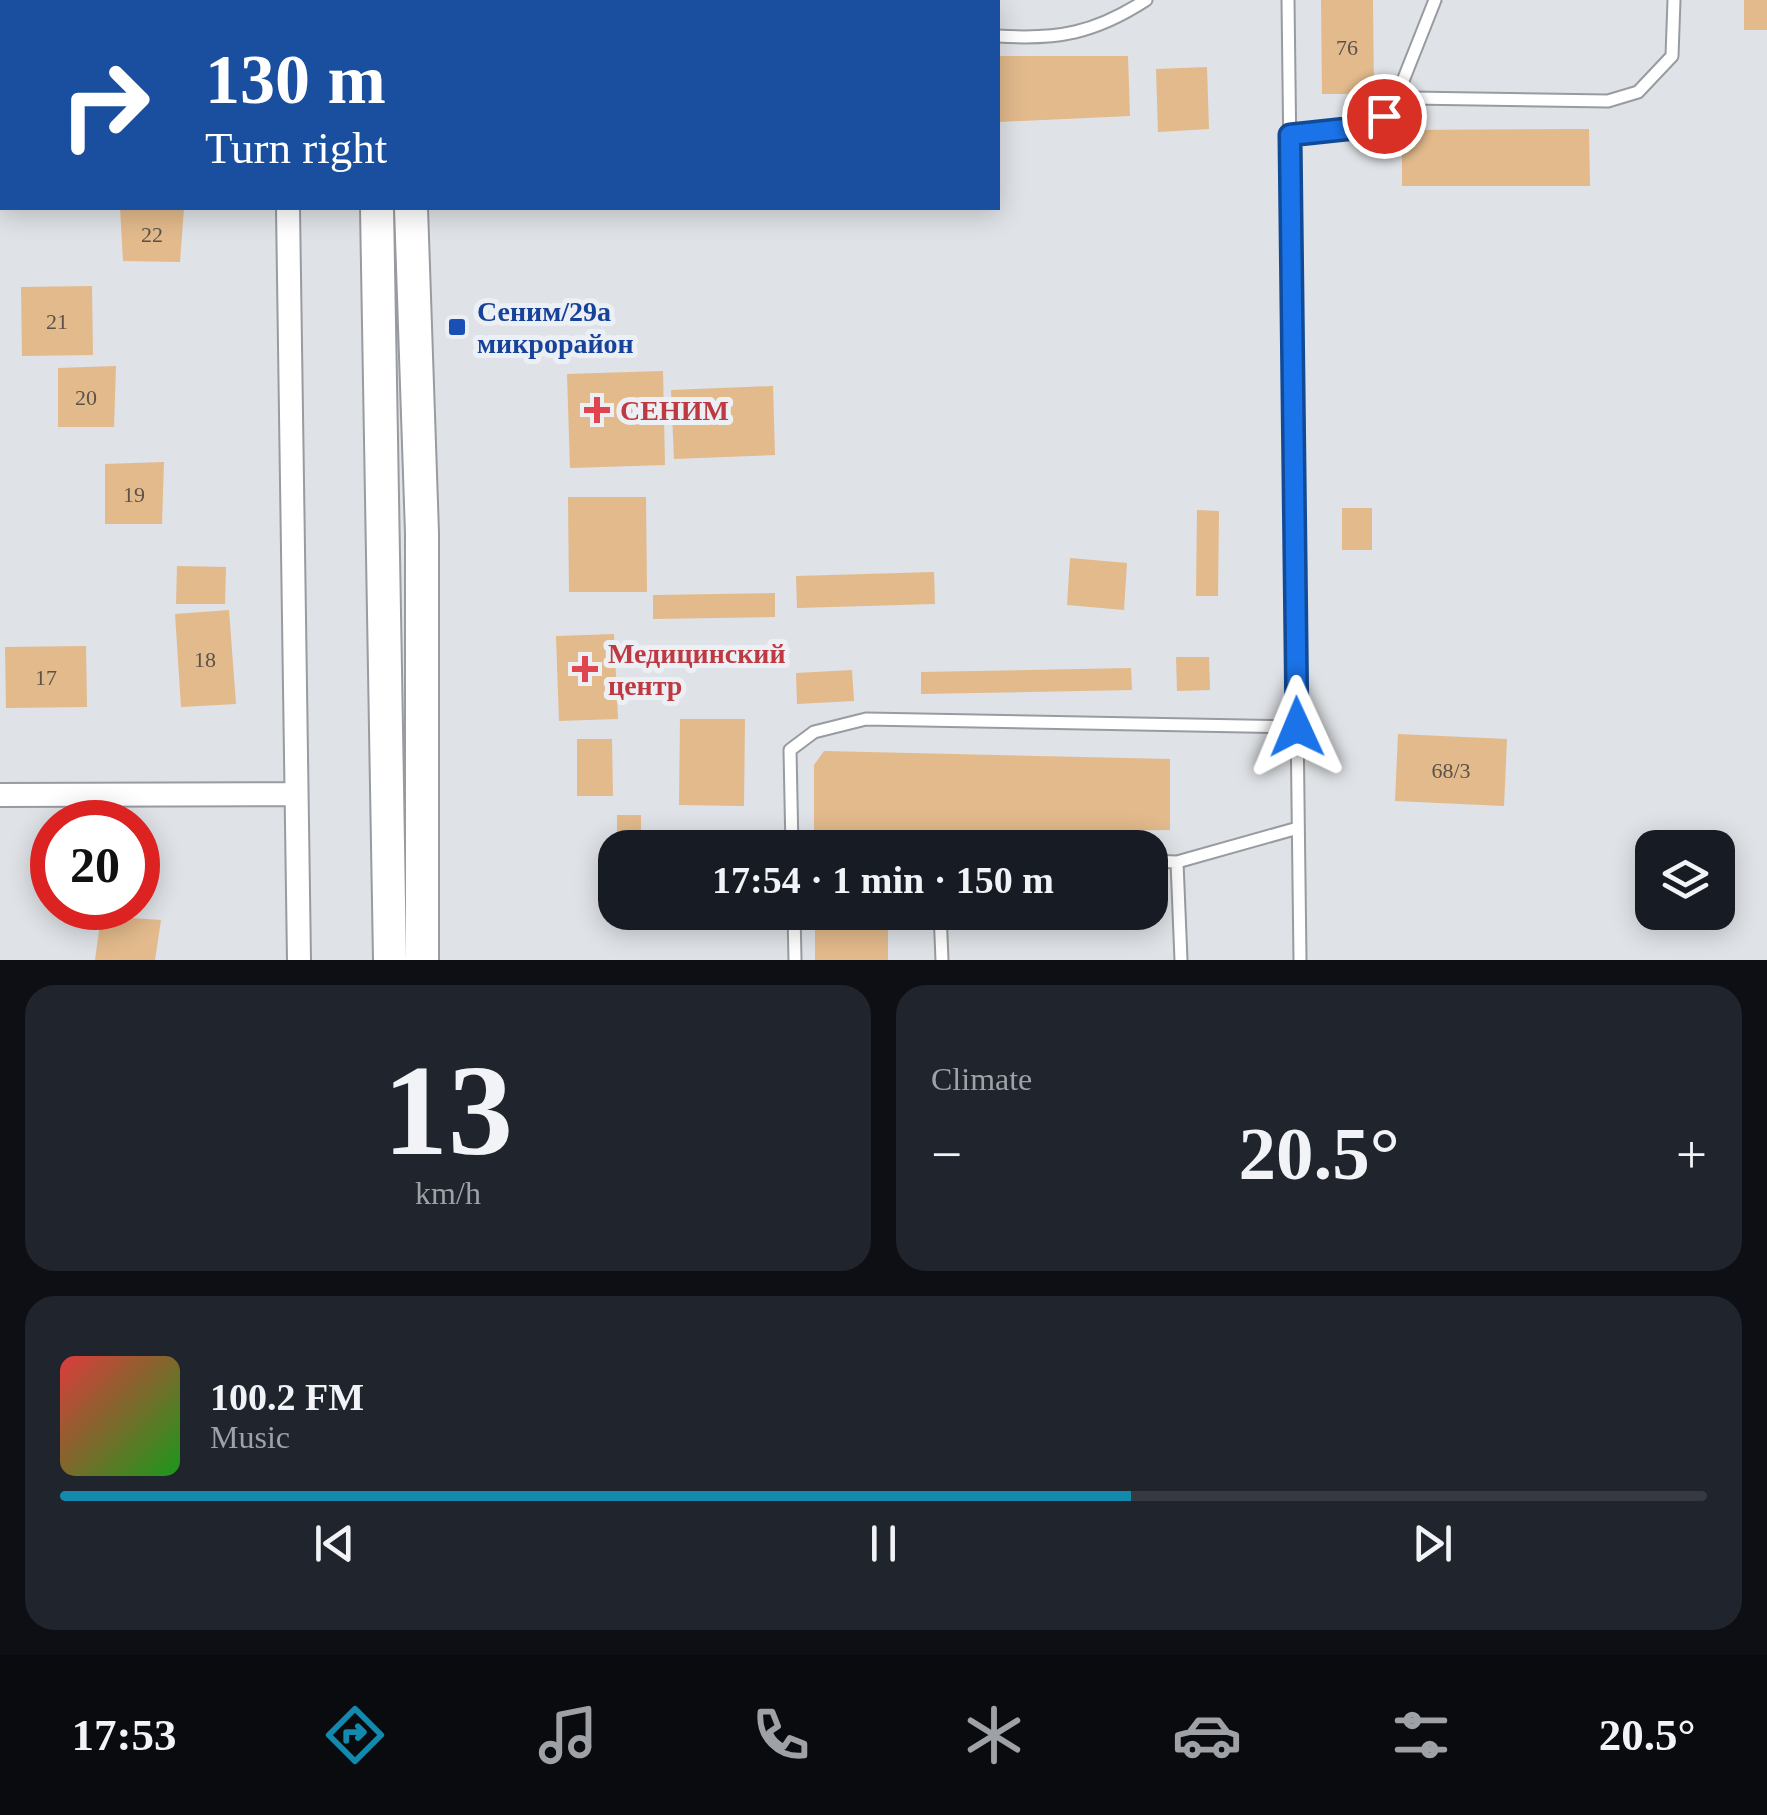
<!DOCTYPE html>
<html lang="en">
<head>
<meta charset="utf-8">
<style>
  :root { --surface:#171b24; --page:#20242c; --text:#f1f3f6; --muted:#9ea1a6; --line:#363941; --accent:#1289ad }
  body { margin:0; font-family:"Times New Roman",serif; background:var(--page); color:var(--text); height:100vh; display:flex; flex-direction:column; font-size:38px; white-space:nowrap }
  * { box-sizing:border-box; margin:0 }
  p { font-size:32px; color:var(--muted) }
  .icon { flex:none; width:55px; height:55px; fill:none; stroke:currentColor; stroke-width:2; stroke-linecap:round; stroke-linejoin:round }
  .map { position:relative; height:960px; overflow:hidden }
  .sheet { display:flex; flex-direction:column; gap:25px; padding:25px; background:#0d0f14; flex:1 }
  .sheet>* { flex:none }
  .hud { position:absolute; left:0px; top:0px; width:1000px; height:210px; box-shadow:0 5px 25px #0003; background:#1a4fa0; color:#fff; overflow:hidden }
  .controls { position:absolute; left:1635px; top:830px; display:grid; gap:20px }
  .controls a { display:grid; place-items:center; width:100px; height:100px; border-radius:20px; background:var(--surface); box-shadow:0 5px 25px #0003; font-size:50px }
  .speed { position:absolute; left:30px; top:800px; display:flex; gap:20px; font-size:50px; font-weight:700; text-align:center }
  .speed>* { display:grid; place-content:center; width:130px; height:130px; border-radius:50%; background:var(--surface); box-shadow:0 5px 25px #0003; line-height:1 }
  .speed .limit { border:15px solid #d22; background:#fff; color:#111 }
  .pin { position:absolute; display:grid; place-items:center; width:85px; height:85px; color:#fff; margin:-42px; border:5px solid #fff; border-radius:50%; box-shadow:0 2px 10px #0007 }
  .me { position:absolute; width:110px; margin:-55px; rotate:359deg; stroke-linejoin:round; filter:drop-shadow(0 0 8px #0008) }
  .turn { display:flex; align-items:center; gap:35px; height:210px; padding:0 40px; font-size:45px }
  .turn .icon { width:130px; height:130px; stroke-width:2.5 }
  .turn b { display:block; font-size:70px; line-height:85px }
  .big { font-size:75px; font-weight:700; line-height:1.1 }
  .sheet .card { flex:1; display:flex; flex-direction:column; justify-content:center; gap:15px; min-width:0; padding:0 35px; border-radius:30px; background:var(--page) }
  .sheet .dial { align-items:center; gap:0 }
  .dial b { font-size:130px; line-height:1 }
  .song { display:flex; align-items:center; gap:30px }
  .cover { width:120px; height:120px; border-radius:15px; background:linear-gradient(135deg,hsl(0 70% 55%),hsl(120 70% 35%)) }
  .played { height:10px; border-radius:5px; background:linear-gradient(90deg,var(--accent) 65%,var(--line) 65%) }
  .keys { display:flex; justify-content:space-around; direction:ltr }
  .heat { display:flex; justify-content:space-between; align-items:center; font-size:55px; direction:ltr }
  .sheet .tiles { flex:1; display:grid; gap:25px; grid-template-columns:1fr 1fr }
  .card:last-child { grid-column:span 2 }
  .trip { position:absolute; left:598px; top:830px; width:570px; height:100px; border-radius:30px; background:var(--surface); box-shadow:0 5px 25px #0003; font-weight:700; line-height:100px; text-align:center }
  .tabs { display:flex; height:160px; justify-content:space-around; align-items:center; background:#090b0e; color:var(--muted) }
  .tabs .icon { width:70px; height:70px }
  .tabs .selected { color:var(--accent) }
  .tabs b { font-size:45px; color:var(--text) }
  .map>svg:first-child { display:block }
</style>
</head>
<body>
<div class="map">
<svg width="1767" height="960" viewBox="0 0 1767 960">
  <rect width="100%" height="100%" fill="#dfe2e6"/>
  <!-- building -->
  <path fill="#e2ba8c" d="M1321 0H1373L1374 94H1322Z
    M1744 0H1767V30H1744Z
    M998 56H1128L1130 116 998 122Z
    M1207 67 1209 129 1158 132 1156 69Z
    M1589 129 1590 186H1402V130Z
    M120 208H184L180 262 123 261Z
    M92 286 93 355 22 356 21 287Z
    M116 366 114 427H58V368Z
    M663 371 665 465 570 468 567 374Z
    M773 386 775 455 674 459 671 390Z
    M164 462 162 524H105V464Z
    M568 497H646L647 592H569Z
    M1342 508H1372V550H1342Z
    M1197 510 1219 511 1218 596H1196Z
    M1070 558 1127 563 1124 610 1067 605Z
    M177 566 226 567 225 604H176Z
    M934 572 935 604 797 608 796 576Z
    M775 593V617L653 619V595Z
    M229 610 236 704 181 707 175 614Z
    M614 634 618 719 559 721 556 636Z
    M86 646 87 707 6 708 5 647Z
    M1176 657H1209L1210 690 1177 691Z
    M1131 668 1132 690 921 694V672Z
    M852 670 854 701 797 704 796 673Z
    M680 719H745L744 806 679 805Z
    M1398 734 1507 739 1504 806 1395 801Z
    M577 739H612L613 796H577Z
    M824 751 1170 759V830L888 833V848H814V765Z
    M617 815H641V848H617Z
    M815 912H888V960H815Z
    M101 916 161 920 155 960H95Z"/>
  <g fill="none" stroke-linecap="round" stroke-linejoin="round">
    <!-- service casing -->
    <g stroke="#989b9f" stroke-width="15">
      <path id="service" d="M561 0V2
        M1288 0 1300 960
        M922 2V0
        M998 36C1058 40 1095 33 1146 0
        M1395 101 1435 0
        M1290 135 1374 126 1395 101 1410 98 1608 101 1638 92 1672 56 1674 0
        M792 848 790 750 814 732 866 719 1297 727
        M1150 861 1177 862 1181 960
        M1177 862 1298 828
        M794 912 795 960
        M940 912 942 960"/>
    </g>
    <!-- minor casing -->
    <g stroke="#989b9f" stroke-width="26">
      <path id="minor" d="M285 0V2
        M288 208 299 960
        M0 795 296 794"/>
    </g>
    <!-- secondary casing -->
    <g stroke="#989b9f" stroke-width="36">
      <path id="secondary" d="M372 0V2
        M408 0V2
        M377 208 390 960
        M411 208 422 533V960"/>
    </g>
    <!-- service -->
    <use href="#service" stroke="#fff" stroke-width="11"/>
    <!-- minor -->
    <use href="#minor" stroke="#fff" stroke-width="22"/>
    <!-- secondary -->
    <use href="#secondary" stroke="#fff" stroke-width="32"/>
  </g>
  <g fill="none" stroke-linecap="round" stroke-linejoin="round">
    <!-- route casing -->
    <g stroke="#114b97" stroke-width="25">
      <path id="route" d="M1297 727 1290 135 1374 126 1384 116"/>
    </g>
    <!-- route -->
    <use href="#route" stroke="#1a73e8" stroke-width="18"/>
  </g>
  <!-- markers -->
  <rect fill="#1a4fb4" stroke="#eceff3" stroke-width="4" x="447" y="317" width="20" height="20" rx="5"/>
  <g fill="#e0444e" stroke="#eceff3" stroke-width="4">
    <path d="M592 395h10v10h10v10h-10v10h-10v-10h-10v-10h10z"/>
    <path d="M580 654h10v10h10v10h-10v10h-10v-10h-10v-10h10z"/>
  </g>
  <g text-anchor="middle" stroke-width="10" stroke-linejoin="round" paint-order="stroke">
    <!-- number labels -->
    <g font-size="22" fill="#5c5248">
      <text x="1347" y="55">76</text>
      <text x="152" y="242">22</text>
      <text x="57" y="329">21</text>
      <text x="86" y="405">20</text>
      <text x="134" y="502">19</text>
      <text x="205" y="667">18</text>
      <text x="46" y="685">17</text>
      <text x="1451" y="778">68/3</text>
    </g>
    <!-- transit labels -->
    <g font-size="28" font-weight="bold" fill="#164399" stroke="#eceff3" text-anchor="start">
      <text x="477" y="321">Сеним/29а<tspan x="477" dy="32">микрорайон</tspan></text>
    </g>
    <!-- health labels -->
    <g font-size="28" font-weight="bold" fill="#be3a42" stroke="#eceff3" text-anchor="start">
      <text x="620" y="420">СЕНИМ</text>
      <text x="608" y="663">Медицинский<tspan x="608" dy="32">центр</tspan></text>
    </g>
  </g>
</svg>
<div class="controls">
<a><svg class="icon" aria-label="layers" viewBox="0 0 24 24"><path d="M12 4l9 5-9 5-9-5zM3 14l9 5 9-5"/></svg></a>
</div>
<div class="speed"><div class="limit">20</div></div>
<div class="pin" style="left:1384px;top:116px;background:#d93025"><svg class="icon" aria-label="arrive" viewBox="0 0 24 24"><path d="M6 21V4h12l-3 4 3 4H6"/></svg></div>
<svg class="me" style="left:1297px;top:727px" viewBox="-20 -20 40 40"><path d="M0-17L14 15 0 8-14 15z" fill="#1a73e8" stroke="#fff" stroke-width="4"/></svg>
<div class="trip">17:54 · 1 min · 150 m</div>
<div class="hud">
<div class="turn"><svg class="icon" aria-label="right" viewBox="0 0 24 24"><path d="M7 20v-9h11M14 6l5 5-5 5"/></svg><div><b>130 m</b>Turn right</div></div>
</div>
</div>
<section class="sheet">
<div class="tiles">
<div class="card dial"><b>13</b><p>km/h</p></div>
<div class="card"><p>Climate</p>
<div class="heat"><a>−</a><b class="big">20.5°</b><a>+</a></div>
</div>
<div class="card">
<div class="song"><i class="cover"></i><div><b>100.2 FM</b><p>Music</p></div></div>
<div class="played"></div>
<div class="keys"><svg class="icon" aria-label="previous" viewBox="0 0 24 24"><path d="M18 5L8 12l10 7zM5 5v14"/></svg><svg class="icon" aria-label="pause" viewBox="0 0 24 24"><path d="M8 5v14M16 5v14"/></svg><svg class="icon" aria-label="next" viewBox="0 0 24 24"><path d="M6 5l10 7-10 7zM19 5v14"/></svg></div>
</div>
</div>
</section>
<nav class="tabs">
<b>17:53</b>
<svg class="icon selected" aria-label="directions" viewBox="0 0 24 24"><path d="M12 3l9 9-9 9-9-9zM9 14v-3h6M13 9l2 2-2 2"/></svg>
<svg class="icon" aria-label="music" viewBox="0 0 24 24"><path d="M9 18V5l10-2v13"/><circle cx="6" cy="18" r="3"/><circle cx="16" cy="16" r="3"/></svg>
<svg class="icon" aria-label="phone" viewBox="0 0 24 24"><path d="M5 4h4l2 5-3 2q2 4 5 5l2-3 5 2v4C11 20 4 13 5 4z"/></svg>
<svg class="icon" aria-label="climate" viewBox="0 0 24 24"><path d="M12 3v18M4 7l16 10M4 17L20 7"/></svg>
<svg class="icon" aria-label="car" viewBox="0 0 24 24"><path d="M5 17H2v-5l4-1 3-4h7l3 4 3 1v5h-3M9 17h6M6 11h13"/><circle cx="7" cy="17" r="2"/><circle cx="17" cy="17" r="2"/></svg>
<svg class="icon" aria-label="filters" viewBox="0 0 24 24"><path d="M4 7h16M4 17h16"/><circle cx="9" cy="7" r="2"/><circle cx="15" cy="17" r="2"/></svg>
<b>20.5°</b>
</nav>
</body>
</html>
